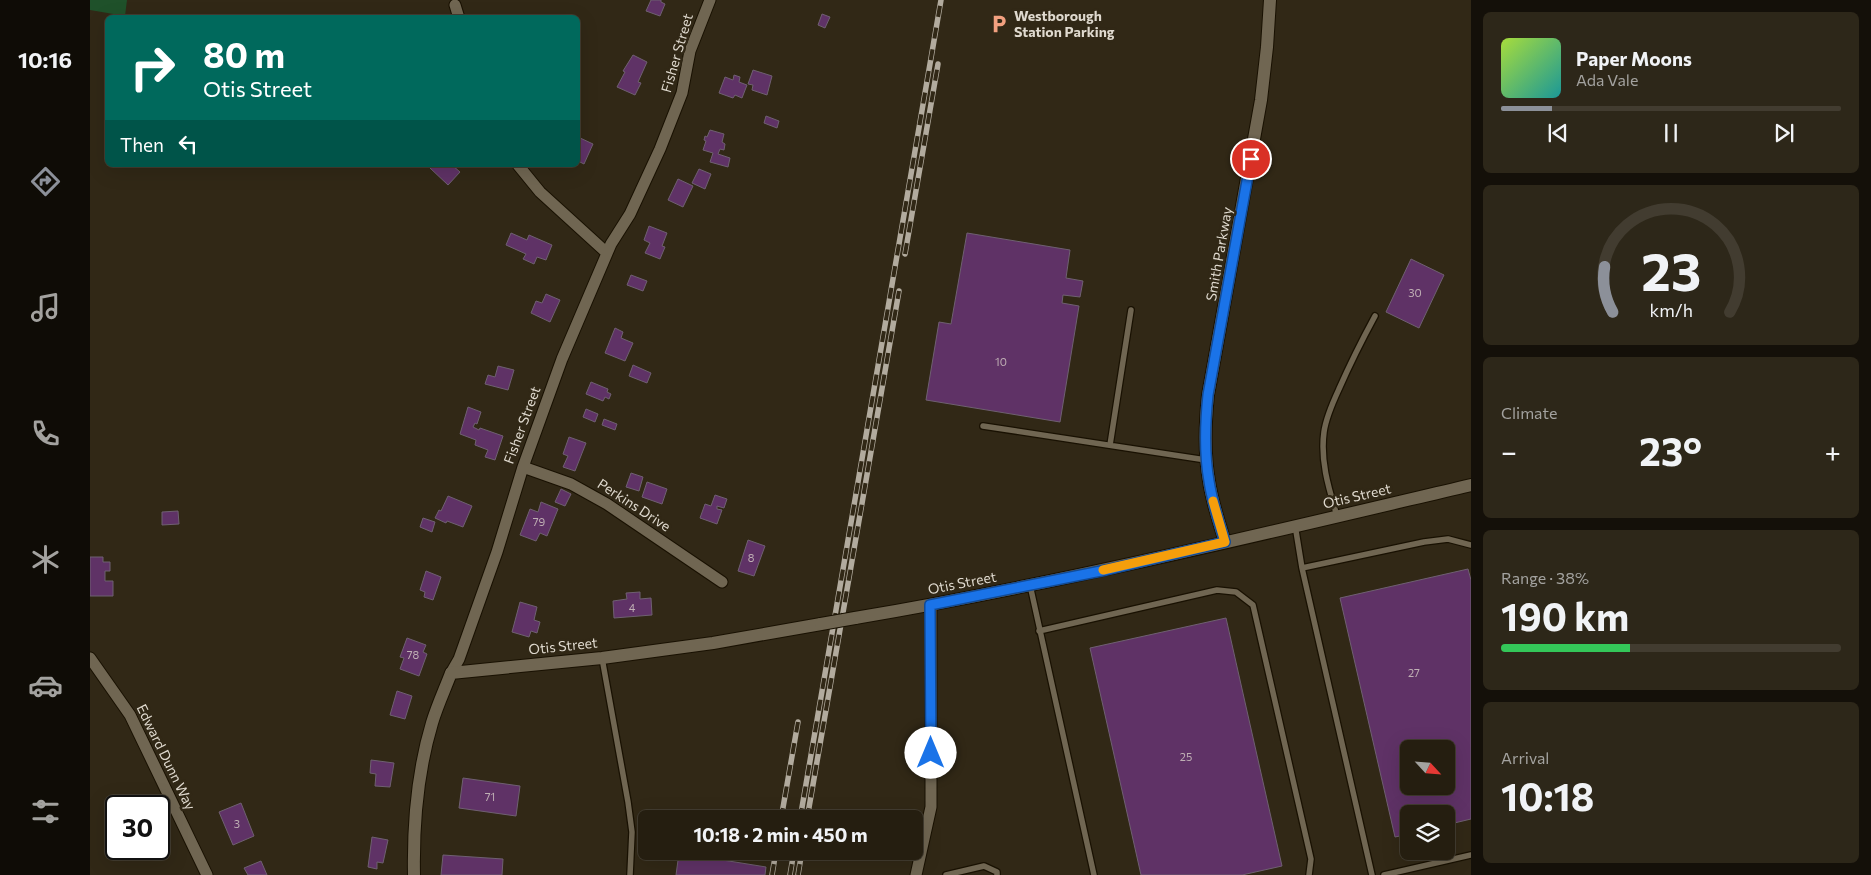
<!DOCTYPE html>
<html lang="en">
<head>
<meta charset="utf-8">
<style>
  :root { --surface:#251e10; --page:#2d2719; --text:#f1f3f6; --muted:#a3a29f; --line:#423c30; --accent:#8c9099 }
  body { margin:0; font-family:Commissioner,sans-serif; background:var(--page); color:var(--text); height:100vh; display:flex; flex-direction:column; font-size:19px; white-space:nowrap }
  * { box-sizing:border-box; margin:0 }
  p { font-size:16px; color:var(--muted) }
  .icon { flex:none; width:28px; height:28px; fill:none; stroke:currentColor; stroke-width:2; stroke-linecap:round; stroke-linejoin:round }
  .map { position:relative; flex:1; overflow:hidden }
  .side { display:flex; flex-direction:column; gap:12px; padding:12px; background:#141009; width:400px }
  .side>* { flex:none }
  .top-card { position:absolute; left:15px; top:15px; width:475px; height:152px; border-radius:8px; box-shadow:0 5px 20px #0002,0 0 0 1px var(--line); background:#00695c; color:#fff; overflow:hidden }
  .needle { width:32px; rotate:116deg }
  .tools { position:absolute; left:1310px; top:740px; display:grid; gap:10px }
  .tools a { display:grid; place-items:center; width:55px; height:55px; border-radius:8px; background:var(--surface); box-shadow:0 5px 20px #0002,0 0 0 1px var(--line); font-size:25px }
  .speed { position:absolute; left:15px; top:795px; display:flex; gap:10px; font-size:25px; font-weight:700; text-align:center }
  .speed>* { display:grid; place-content:center; width:65px; height:65px; border-radius:50%; background:var(--surface); box-shadow:0 5px 20px #0002,0 0 0 1px var(--line); line-height:1 }
  .speed .limit { border:2px solid #111; border-radius:8px; background:#fff; color:#111 }
  .pin { position:absolute; display:grid; place-items:center; width:42px; height:42px; color:#fff; margin:-21px; border:2px solid #fff; border-radius:50%; box-shadow:0 1px 5px #0007 }
  .me { position:absolute; width:55px; margin:-28px; rotate:0deg; stroke-linejoin:round; filter:drop-shadow(0 0 4px #0008) }
  .turn { display:flex; align-items:center; gap:18px; height:105px; padding:0 15px; font-size:22px }
  .turn .icon { width:65px; height:65px; stroke-width:2.5 }
  .turn b { display:block; font-size:35px; line-height:42px }
  .then { display:flex; align-items:center; height:48px; padding:0 15px; background:#0003; gap:10px; font-size:19px }
  .big { font-size:38px; font-weight:700; line-height:1.1 }
  .side .card { flex:1; display:flex; flex-direction:column; justify-content:center; gap:8px; min-width:0; padding:0 18px; border-radius:8px; background:var(--page) }
  .side .dial { align-items:center; gap:0 }
  .dial svg { height:130px; overflow:visible; fill:none; stroke:var(--line); stroke-width:7; stroke-linecap:round; text-anchor:middle }
  .dial text { fill:var(--text); stroke:none }
  .song { display:flex; align-items:center; gap:15px }
  .cover { width:60px; height:60px; border-radius:8px; background:linear-gradient(135deg,hsl(80 70% 55%),hsl(180 70% 35%)) }
  .played { height:5px; border-radius:2px; background:linear-gradient(90deg,var(--accent) 15%,var(--line) 15%) }
  .keys { display:flex; justify-content:space-around; direction:ltr }
  .heat { display:flex; justify-content:space-between; align-items:center; font-size:28px; direction:ltr }
  .charge { height:8px; border-radius:4px; background:linear-gradient(90deg,#34c759 38%,var(--line) 0) }
  .trip { position:absolute; left:548px; top:810px; width:285px; height:50px; border-radius:8px; background:var(--surface); box-shadow:0 5px 20px #0002,0 0 0 1px var(--line); font-weight:700; line-height:50px; text-align:center }
  main { display:flex; flex:1; min-height:0 }
  .menu { display:flex; flex-direction:column; width:90px; justify-content:space-around; align-items:center; background:#0f0c06; color:var(--muted) }
  .menu .icon { width:35px; height:35px }
  .menu .current { color:var(--accent) }
  .menu b { font-size:22px; color:var(--text) }
  .map>svg:first-child { display:block }
</style>
</head>
<body>
<main>
<nav class="menu">
<b>10:16</b>
<svg class="icon current" aria-label="directions" viewBox="0 0 24 24"><path d="M12 3l9 9-9 9-9-9zM9 14v-3h6M13 9l2 2-2 2"/></svg>
<svg class="icon" aria-label="music" viewBox="0 0 24 24"><path d="M9 18V5l10-2v13"/><circle cx="6" cy="18" r="3"/><circle cx="16" cy="16" r="3"/></svg>
<svg class="icon" aria-label="phone" viewBox="0 0 24 24"><path d="M5 4h4l2 5-3 2q2 4 5 5l2-3 5 2v4C11 20 4 13 5 4z"/></svg>
<svg class="icon" aria-label="climate" viewBox="0 0 24 24"><path d="M12 3v18M4 7l16 10M4 17L20 7"/></svg>
<svg class="icon" aria-label="car" viewBox="0 0 24 24"><path d="M5 17H2v-5l4-1 3-4h7l3 4 3 1v5h-3M9 17h6M6 11h13"/><circle cx="7" cy="17" r="2"/><circle cx="17" cy="17" r="2"/></svg>
<svg class="icon" aria-label="filters" viewBox="0 0 24 24"><path d="M4 7h16M4 17h16"/><circle cx="9" cy="7" r="2"/><circle cx="15" cy="17" r="2"/></svg>
</nav>
<div class="map">
<svg width="1381" height="875" viewBox="0 0 1381 875">
  <rect width="100%" height="100%" fill="#312816"/>
  <!-- green -->
  <path fill="#1f512a" d="M0 0H37L35 16 0 10Z"/>
  <!-- building -->
  <path fill="#5f3266" stroke="#6f6071" fill-rule="evenodd" d="M561 0H571V2L575 4 570 16 556 11Z
    M732 14 740 17 735 28 728 25Z
    M543 55 557 62 548 82 551 83 545 95 527 87 535 72 533 71Z
    M663 70 682 76 677 95 662 90 663 85 658 84Z
    M644 75 650 77 649 82 657 85 652 98 645 95 643 98 629 93 635 77 643 80Z
    M676 116 689 121 687 128 674 123Z
    M620 130 634 134 632 142 635 144 634 150 630 149 628 154 640 158 638 167 620 162 623 153 613 150 616 141 614 140 615 136 617 137Z
    M488 137 503 144 494 164 488 161Z
    M339 165H362L370 172 358 185 340 168Z
    M609 169 621 174 615 189 602 183Z
    M588 179 603 186 593 207 578 200Z
    M559 226 577 233 572 246 575 247 570 259 555 253 560 243 554 240Z
    M421 233 437 240 439 235 462 245 456 260 447 257 444 264 433 259 436 254 416 245Z
    M877 233 980 250 976 278 993 281 990 297 973 295 972 303 989 306 970 422 836 400 849 322 861 324Z
    M1321 259 1354 275 1329 328 1296 312Z
    M541 275 557 281 553 291 537 285Z
    M456 294 470 300 460 322 441 313 446 301 452 303Z
    M525 328 533 332 531 338 543 343 535 361 515 353Z
    M543 365 561 373 557 383 539 376Z
    M408 366 424 370 418 390 395 384 398 375 405 377Z
    M501 382 518 389 517 392 521 394 519 399 515 397 513 401 496 394Z
    M378 407 391 412 387 424 385 423 383 427 389 430 390 428 413 436 405 460 395 457 398 450 385 445 386 440 370 434Z
    M496 409 508 414 505 422 493 417Z
    M514 419 527 424 525 430 512 425Z
    M479 437 496 443 485 471 473 467 478 456 473 454Z
    M541 473 553 477 549 491 536 487Z
    M557 482 577 489 572 504 552 497Z
    M471 489 481 494 475 506 465 502Z
    M625 495 637 499 634 508 627 506V509L632 510 627 524 610 518 615 504 621 506Z
    M358 496 382 506 373 527 357 521 356 523 345 518 349 510 351 511Z
    M451 502 468 509 457 536 450 533 446 541 430 535 440 509 448 512Z
    M88 511 89 524 72 525V512Z
    M333 518 345 522 342 532 330 527Z
    M658 540 675 546 664 576 648 571Z
    M0 557H13V562H20V571H15V581H23V596H0Z
    M1378 569 1381 580V819L1356 825V814H1319V834L1305 837 1250 598ZM1319 749H1356V786H1319Z
    M336 571 351 577 343 600 334 597 335 592 330 590Z
    M550 592V599L561 598 562 615 524 618 523 601 537 599 536 593Z
    M430 602 447 607 444 620 450 622 447 633 441 631 439 637 422 632Z
    M1136 618 1192 866 1152 875H1051L1000 648Z
    M317 638 336 645 333 652 337 654 329 676 310 669 314 658 310 657Z
    M307 691 322 696 315 719 300 715Z
    M281 760 304 763 300 787 285 786 286 774 280 773Z
    M373 778 430 786 426 816 369 808Z
    M151 803 164 836 143 845 129 812Z
    M282 837 298 840 293 863 287 862V869L278 867Z
    M589 853 676 867 675 875H586Z
    M353 855 413 859 412 875H351Z
    M171 861 177 875H158L154 868Z"/>
  <g fill="none" stroke-linecap="round" stroke-linejoin="round">
    <!-- service casing -->
    <g stroke="#191102" stroke-width="8">
      <path id="service" d="M893 426 1116 460
        M1020 445 1041 310
        M1247 516C1239 489 1230 461 1234 432 1236 417 1243 402 1249 389 1260 364 1272 340 1285 316
        M1205 525 1212 568 1282 875
        M1212 568 1334 542 1358 539 1381 545
        M940 585 1004 875
        M949 631 1127 590 1146 592 1163 605 1221 859 1219 875
        M512 658 538 802 542 832 540 875
        M856 875 894 866 907 872V875
        M1294 875 1381 855"/>
    </g>
    <!-- minor casing -->
    <g stroke="#191102" stroke-width="13">
      <path id="minor" d="M365 5 369 18
        M428 165 450 192 517 253
        M433 467 481 484 517 504 632 582
        M0 658 40 715 117 875
        M361 673 369 659 407 552 433 467 472 359 521 244 540 214 570 149 592 93 600 51 620 0
        M826 875 841 807V605"/>
    </g>
    <!-- tertiary casing -->
    <g stroke="#191102" stroke-width="14">
      <path id="tertiary" d="M1135 542C1129 522 1122 502 1119 481 1114 453 1115 424 1118 395L1171 100 1177 47 1180 0"/>
    </g>
    <!-- secondary casing -->
    <g stroke="#191102" stroke-width="14">
      <path id="secondary" d="M765 618C972 583 1177 533 1381 485
        M324 875C323 823 327 773 342 723 347 706 355 689 361 673L512 658 623 643 731 624"/>
    </g>
    <!-- service -->
    <use href="#service" stroke="#706652" stroke-width="5.5"/>
    <!-- minor -->
    <use href="#minor" stroke="#706652" stroke-width="11"/>
    <!-- tertiary -->
    <use href="#tertiary" stroke="#706652" stroke-width="12"/>
    <!-- secondary -->
    <use href="#secondary" stroke="#706652" stroke-width="12"/>
    <!-- rail casing -->
    <g stroke="#b2ab9e" stroke-width="5.5">
      <path id="rail" d="M815 254 848 64
        M691 819 708 722
        M710 819 851 0
        M717 819 809 291
        M682 875 686 851
        M700 875 704 851
        M708 875 712 851"/>
    </g>
    <!-- rail -->
    <use href="#rail" stroke="#312816" stroke-width="4" stroke-dasharray="11" stroke-linecap="butt"/>
    <!-- secondary-bridge casing -->
    <g stroke="#191102" stroke-width="14" stroke-linecap="butt">
      <path id="secondary-bridge" d="M731 624 765 618"/>
    </g>
    <!-- secondary-bridge -->
    <use href="#secondary-bridge" stroke="#706652" stroke-width="12"/>
  </g>
  <g fill="none" stroke-linecap="round" stroke-linejoin="round">
    <!-- route casing -->
    <g stroke="#114b97" stroke-width="12">
      <path id="route" d="M841 753 840 605 1016 570 1135 542C1129 522 1122 502 1119 481 1114 453 1115 424 1118 395L1161 159"/>
    </g>
    <!-- route -->
    <use href="#route" stroke="#1a73e8" stroke-width="9"/>
    <!-- slow -->
    <path stroke="#f59e0b" stroke-width="9" d="M1013 570 1135 542 1123 501"/>
  </g>
  <!-- icons -->
  <defs>
    <g id="parking-bare" transform="scale(1.5)"><path d="M-3.5-5.5H1a3.5 3.5 0 0 1 0 7H-1V5.5H-3.5ZM-1-3.4V-.6H.8a1.4 1.4 0 0 0 0-2.8Z" fill="#f2a07f" stroke="#312816" stroke-width="2.5" paint-order="stroke"/></g>
  </defs>
  <g fill-rule="evenodd">
    <use href="#parking-bare" x="909" y="24"/>
  </g>
  <g text-anchor="middle" stroke-width="5" stroke-linejoin="round" paint-order="stroke">
    <!-- number labels -->
    <g font-size="11" fill="#bfafb4">
      <text x="1325" y="297">30</text>
      <text x="911" y="366">10</text>
      <text x="449" y="526">79</text>
      <text x="661" y="562">8</text>
      <text x="542" y="612">4</text>
      <text x="323" y="659">78</text>
      <text x="1324" y="677">27</text>
      <text x="1096" y="761">25</text>
      <text x="400" y="801">71</text>
      <text x="147" y="828">3</text>
    </g>
    <!-- poi labels -->
    <g font-size="14" font-weight="bold" fill="#dfd9ce" stroke="#312816" text-anchor="start">
      <text x="924" y="21">Westborough<tspan x="924" dy="16">Station Parking</tspan></text>
    </g>
    <!-- street labels -->
    <g font-size="14" fill="#dfd9ce" stroke="#312816">
      <text transform="translate(587 53) rotate(-74)" y="5">Fisher Street</text>
      <text transform="translate(1129 254) rotate(-80)" y="5">Smith Parkway</text>
      <text transform="translate(432 425) rotate(-70)" y="5">Fisher Street</text>
      <text transform="translate(1267 496) rotate(-13)" y="5">Otis Street</text>
      <text transform="translate(544 505) rotate(33)" y="5">Perkins Drive</text>
      <text transform="translate(872 583) rotate(-11)" y="5">Otis Street</text>
      <text transform="translate(473 646) rotate(-6)" y="5">Otis Street</text>
      <text transform="translate(76 757) rotate(64)" y="5">Edward Dunn Way</text>
    </g>
  </g>
</svg>
<div class="tools">
<a><svg class="needle" viewBox="-14 -14 28 28"><path d="M0-13l5 13h-10z" fill="#e53935"/><path d="M0 13l5-13h-10z" fill="#a3a29f"/></svg></a>
<a><svg class="icon" aria-label="layers" viewBox="0 0 24 24"><path d="M12 4l9 5-9 5-9-5zM3 14l9 5 9-5"/></svg></a>
</div>
<div class="speed"><div class="limit">30</div></div>
<div class="pin" style="left:1161px;top:159px;background:#d93025"><svg class="icon" aria-label="arrive" viewBox="0 0 24 24"><path d="M6 21V4h12l-3 4 3 4H6"/></svg></div>
<svg class="me" style="left:841px;top:753px" viewBox="-20 -20 40 40"><circle r="19" fill="#fff"/><path d="M0-13L10 11 0 6-10 11z" fill="#1a73e8"/></svg>
<div class="trip">10:18 · 2 min · 450 m</div>
<div class="top-card">
<div class="turn"><svg class="icon" aria-label="right" viewBox="0 0 24 24"><path d="M7 20v-9h11M14 6l5 5-5 5"/></svg><div><b>80 m</b>Otis Street</div></div>
<div class="then">Then<svg class="icon" aria-label="left" viewBox="0 0 24 24"><path d="M17 20v-9H6M10 6l-5 5 5 5"/></svg></div>
</div>
</div>
<section class="side">
<div class="card">
<div class="song"><i class="cover"></i><div><b>Paper Moons</b><p>Ada Vale</p></div></div>
<div class="played"></div>
<div class="keys"><svg class="icon" aria-label="previous" viewBox="0 0 24 24"><path d="M18 5L8 12l10 7zM5 5v14"/></svg><svg class="icon" aria-label="pause" viewBox="0 0 24 24"><path d="M8 5v14M16 5v14"/></svg><svg class="icon" aria-label="next" viewBox="0 0 24 24"><path d="M6 5l10 7-10 7zM19 5v14"/></svg></div>
</div>
<div class="card dial"><svg viewBox="0 0 100 80">
<path d="M14 69A42 42 0 1 1 86 69"/>
<path d="M14 69A42 42 0 0 1 9 41" stroke="#8c9099"/>
<text x="50" y="56" font-size="32" font-weight="700">23</text>
<text x="50" y="72" font-size="11">km/h</text>
</svg></div>
<div class="card"><p>Climate</p>
<div class="heat"><a>−</a><b class="big">23°</b><a>+</a></div>
</div>
<div class="card"><p>Range · 38%</p><b class="big">190 km</b><div class="charge"></div></div>
<div class="card"><p>Arrival</p><b class="big">10:18</b></div>
</section>
</main>
</body>
</html>
